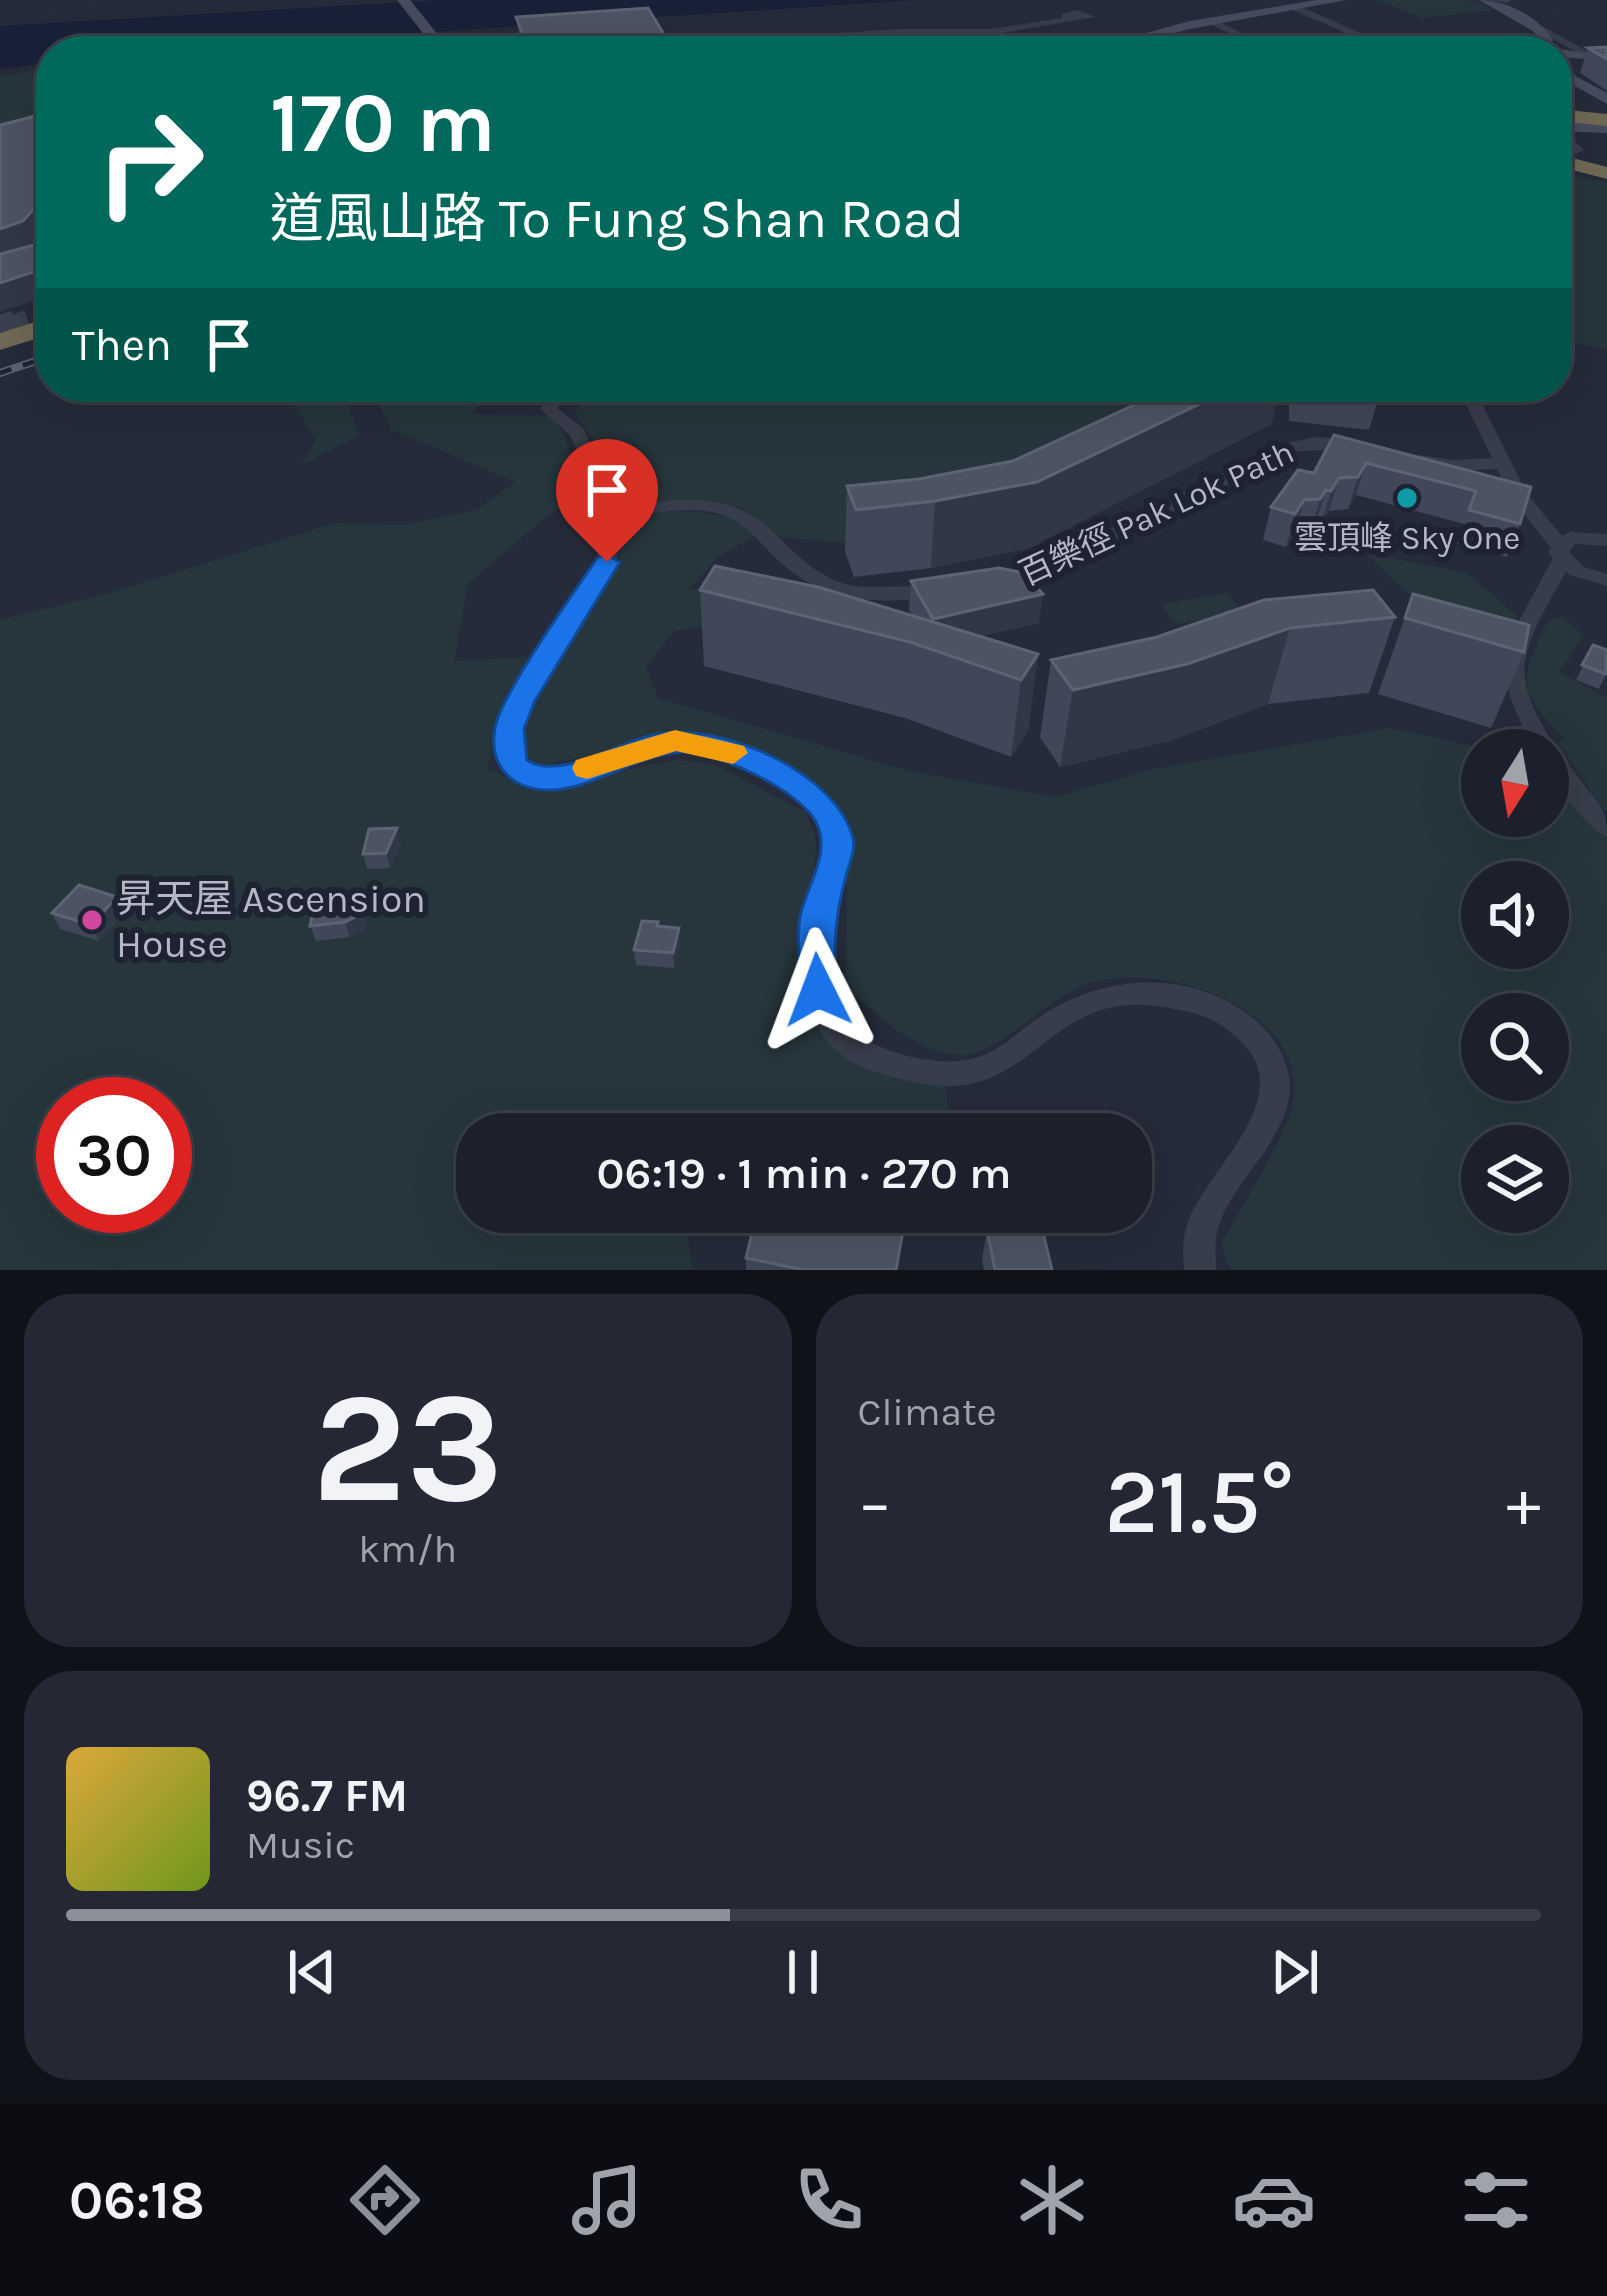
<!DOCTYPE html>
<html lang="en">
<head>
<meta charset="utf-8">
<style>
  :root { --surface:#1c202c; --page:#252834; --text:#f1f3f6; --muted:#a0a3a9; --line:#3a3e48; --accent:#8c9099 }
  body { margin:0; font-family:Karla,"Noto Sans TC",sans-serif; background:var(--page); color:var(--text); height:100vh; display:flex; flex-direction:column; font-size:45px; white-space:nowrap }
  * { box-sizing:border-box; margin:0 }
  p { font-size:39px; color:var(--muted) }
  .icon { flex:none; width:66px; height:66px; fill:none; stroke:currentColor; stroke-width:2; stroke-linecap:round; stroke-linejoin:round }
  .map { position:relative; height:1270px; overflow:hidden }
  .details { display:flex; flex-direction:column; gap:24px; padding:24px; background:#0f1218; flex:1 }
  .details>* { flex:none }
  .guide { position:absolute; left:36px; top:36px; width:1536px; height:366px; border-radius:48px; box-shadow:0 12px 48px #0002,0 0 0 3px var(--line); background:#00695c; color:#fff; overflow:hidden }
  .needle { width:78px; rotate:191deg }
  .fabs { position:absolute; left:1461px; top:729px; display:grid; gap:24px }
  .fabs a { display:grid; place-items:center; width:108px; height:108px; border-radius:50%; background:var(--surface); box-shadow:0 12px 48px #0002,0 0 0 3px var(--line); font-size:60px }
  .speed { position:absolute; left:36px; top:1077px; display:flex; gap:24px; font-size:60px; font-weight:700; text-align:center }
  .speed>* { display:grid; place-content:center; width:156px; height:156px; border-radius:50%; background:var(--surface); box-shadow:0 12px 48px #0002,0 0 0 3px var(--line); line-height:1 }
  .speed .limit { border:18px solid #d22; background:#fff; color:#111 }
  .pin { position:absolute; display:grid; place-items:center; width:102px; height:102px; color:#fff; margin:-123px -51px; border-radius:50% 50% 50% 0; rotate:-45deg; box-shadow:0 0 12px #0007 }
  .pin .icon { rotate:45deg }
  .me { position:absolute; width:132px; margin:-66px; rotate:357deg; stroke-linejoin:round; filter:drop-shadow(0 0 9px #0008) }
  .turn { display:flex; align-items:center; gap:42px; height:252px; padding:0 36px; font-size:54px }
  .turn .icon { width:156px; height:156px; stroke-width:2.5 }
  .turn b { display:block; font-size:84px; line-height:102px }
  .then { display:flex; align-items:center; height:114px; padding:0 36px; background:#0003; gap:24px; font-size:45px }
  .big { font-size:90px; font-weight:600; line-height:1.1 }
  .details .widget { flex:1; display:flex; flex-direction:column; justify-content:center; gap:18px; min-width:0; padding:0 42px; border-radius:48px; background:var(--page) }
  .details .dial { align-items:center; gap:0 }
  .dial b { font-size:156px; line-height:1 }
  .song { display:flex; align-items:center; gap:36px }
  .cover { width:144px; height:144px; border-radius:18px; background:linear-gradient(135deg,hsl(40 70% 55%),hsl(80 70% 35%)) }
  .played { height:12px; border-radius:6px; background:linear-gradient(90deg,var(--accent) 45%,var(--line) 45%) }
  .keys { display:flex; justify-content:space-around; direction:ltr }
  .heat { display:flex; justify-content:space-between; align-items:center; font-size:66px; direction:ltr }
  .details .tiles { flex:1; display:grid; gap:24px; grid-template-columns:1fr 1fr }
  .widget:last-child { grid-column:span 2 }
  .trip { position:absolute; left:456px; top:1113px; width:696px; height:120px; border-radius:48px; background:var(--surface); box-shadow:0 12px 48px #0002,0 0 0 3px var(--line); font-weight:600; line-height:120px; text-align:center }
  .dock { display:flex; height:192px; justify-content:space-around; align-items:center; background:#0b0d12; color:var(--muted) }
  .dock .icon { width:84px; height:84px }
  .dock .current { color:var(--accent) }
  .dock b { font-size:54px; color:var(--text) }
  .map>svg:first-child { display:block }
</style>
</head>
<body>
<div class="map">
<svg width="1607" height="1270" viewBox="0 0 1607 1270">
  <rect width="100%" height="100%" fill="#252b3a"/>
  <!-- green -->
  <path fill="#26363c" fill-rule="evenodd" d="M1377 0H1470L1495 10 1422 18Z
    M51 68V126L0 127V76Z
    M1557 172 1607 183V349L1557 340V194H1561Z
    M263 387H343L359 436 301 465 316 439 294 406Z
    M439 387H594L569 396 489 393 471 414 555 416 587 490 543 519 468 584 454 661 534 657C509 695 493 723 488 769L532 788 677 760 714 764 806 812 816 838 811 998 897 1073 946 1083 949 1134H664L604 1128 610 1134H477V1212H684L693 1270H0V620L113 592 335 523 403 525 476 510 516 482 392 430 376 400ZM63 1104H165V1206H63Z
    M621 387H1375L1378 397 1236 401 848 543 778 537 743 509 716 502H632L575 412 583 402Z
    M684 510 731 517 756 535 718 557 689 589 761 592 743 619 674 631 646 667 658 698 909 771 1055 797 1153 769 1390 728 1492 750H1482V816H1548V758L1563 784 1607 835V1270H1230L1221 1245C1238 1212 1285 1138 1292 1107 1314 1007 1159 958 1085 985 1044 1000 995 1057 961 1055 913 1053 880 1016 846 987L847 836 832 800 798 779 677 740 541 765 519 756C525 686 585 623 618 563L619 546 633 514ZM1482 882H1548V948H1482ZM1482 1014H1548V1080H1482ZM1482 1146H1548V1212H1482Z
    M1365 553 1467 573 1517 616 1498 676Z
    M1227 593 1243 613 1176 624 1161 604Z
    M1564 617 1583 637 1559 672 1607 698V814L1558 742 1565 738C1516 692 1519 677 1549 619Z"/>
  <!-- water -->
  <path fill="#182138" d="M442 0H917L142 51H51V62L0 69V26Z"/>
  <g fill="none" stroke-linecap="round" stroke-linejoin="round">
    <!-- highway-tunnel-far1 -->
    <path stroke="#3a404f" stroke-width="22" stroke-dasharray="22 12" stroke-linecap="butt" d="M7 328 51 313"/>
    <!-- highway-tunnel -->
    <path stroke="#3a404f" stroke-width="30" stroke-dasharray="30 15" stroke-linecap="butt" d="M0 330 16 325"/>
    <!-- street -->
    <path fill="#383d4b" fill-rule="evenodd" d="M1487 0H1512L1507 3Z
      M1290 5H1296L1403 51H1389L1290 9Z
      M1078 10 1095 17 991 35H900L691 51 720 41 900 29H991L1062 18V14Z
      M1208 19H1214L1278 51H1265L1208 23Z
      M1536 26H1542L1607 62V69L1536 30Z
      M1566 132 1584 150 1557 163V155L1571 149 1560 135Z
      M573 387H597L563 402 557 408 583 428 610 483 628 507C676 497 731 492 770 529 793 551 813 574 845 584 871 592 931 580 945 591 934 600 916 600 901 600 857 603 813 593 780 562 761 545 748 524 723 515 694 505 660 512 630 517L618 545 617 562 522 720 519 739 525 763C568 782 613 747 655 737 704 725 768 751 809 780 868 821 844 853 832 908 826 932 827 995 839 1016 847 1029 861 1038 874 1044 901 1057 942 1066 972 1059 998 1053 1020 1030 1041 1016 1104 974 1191 968 1253 1018 1276 1037 1294 1067 1289 1098 1280 1147 1235 1179 1219 1225 1214 1239 1216 1255 1216 1270H1184C1183 1255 1182 1239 1187 1225 1203 1175 1286 1109 1252 1055 1238 1033 1210 1015 1185 1011 1160 1006 1137 1002 1113 1007 1040 1022 1016 1100 925 1084 847 1070 807 1048 803 965 803 947 801 928 805 910 815 865 844 833 797 795 762 768 705 742 661 751 601 764 571 803 506 774L497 739 500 720 597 562 598 545 614 513 592 484 570 435 540 409 551 394Z
      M1463 387H1479V398L1527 494 1562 536 1570 532 1607 534V546L1575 544 1569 552 1584 567 1607 574V586L1570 575 1566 571C1552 598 1533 626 1526 656 1516 698 1557 749 1581 781 1599 804 1607 807 1607 837 1591 831 1554 787 1549 770 1548 768 1548 753 1548 750H1536C1481 656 1508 646 1553 558L1548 552 1551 548 1510 496 1497 469C1469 470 1434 474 1410 460L1419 455 1453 460 1492 458 1463 398Z
      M1317 437 1359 440 1368 445C1353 454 1315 448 1292 452L1070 564 1002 587 992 581 995 577 1056 556 1281 444Z"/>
    <!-- secondary -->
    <path fill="#464c5e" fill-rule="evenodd" d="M397 0H410L439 36 437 51H423L425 36Z
      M1316 0H1346L1190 29 1104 51H1080L1190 21Z
      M1479 0C1506 0 1540 17 1553 41L1548 47 1595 55 1588 59 1557 57V51H1529L1539 40 1533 31Z
      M1557 66 1607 93V104L1557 76Z
      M1557 121 1607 123V133L1557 131Z"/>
    <!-- highway -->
    <path fill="#706956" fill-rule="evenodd" d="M1557 109 1607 114V126L1557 121Z
      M1557 154 1607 167V179L1557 166Z
      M51 317V334L0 350V333Z"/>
    <!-- rail-far1 casing -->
    <g stroke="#5a6172" stroke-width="4.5">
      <path id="rail-far1" d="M1024 51 1041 46"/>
    </g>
    <!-- rail casing -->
    <g stroke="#5a6172" stroke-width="8">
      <path id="rail" d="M0 373 51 356"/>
    </g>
    <!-- rail-far1 -->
    <use href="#rail-far1" stroke="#1d2330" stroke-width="3" stroke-dasharray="9" stroke-linecap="butt"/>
    <!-- rail -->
    <use href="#rail" stroke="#1d2330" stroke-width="4.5" stroke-dasharray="12" stroke-linecap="butt"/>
  </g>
  <!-- wall -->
  <path fill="#404758" d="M516 17 674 51H525L519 34Z
    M1607 47V91L1580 73 1588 48Z
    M1293 387H1382L1369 430 1289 421V404Z
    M1272 424 1029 548 931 568 854 577 845 552 847 486 919 479Z
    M1334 435 1531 487 1520 524 1507 557 1457 544 1464 524 1356 495 1348 509 1329 511 1321 524 1316 523 1311 532 1295 533 1286 547 1263 540 1271 507 1314 473Z
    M911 581 1039 623 981 636 1038 654 1028 731 1011 757 905 718 704 666 700 590 913 616 909 610Z
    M1413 594 1524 652 1491 728 1378 694Z
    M1395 617 1369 693 1268 704 1169 741 1060 767 1040 737 1051 660 1157 637Z
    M1593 645 1607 672 1599 689 1576 680Z
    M401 843 390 868 367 869 363 854Z
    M361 895 366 911 364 931 350 937 316 941 310 926Z
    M125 912 99 941 60 929 52 913Z
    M658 922V926L680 944 674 968 636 965 634 950Z
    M904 1225 897 1270H746V1258Z
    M987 1230 1052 1270H984L982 1259Z"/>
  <!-- shaded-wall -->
  <path fill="#303747" d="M51 190V228L33 249 0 261V229Z
    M51 266V295L0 312V283Z
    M1235 387H1281L1272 424 1029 548 931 568 935 501Z
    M1366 463 1356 495 1348 509 1358 477Z
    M1339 478 1329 511 1321 524 1331 491Z
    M1326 490 1316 523 1311 532 1320 499Z
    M1304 500 1295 533 1286 547 1295 514Z
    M1043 594 1039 623 931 648 933 619Z
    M1290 628 1268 704 1169 741 1060 767 1073 690Z
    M1038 654 1028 731 1011 757 1021 680Z
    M397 828 401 843 390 868 386 853Z
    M361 895 366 911 364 931 350 937 345 922Z
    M117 897 125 912 99 941 91 925Z
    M679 928 680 944 674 968 673 953Z"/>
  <!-- building -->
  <path fill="#4c5464" stroke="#5c6373" stroke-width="3" d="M648 8 674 51 529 50 516 17Z
    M766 37 777 51H711L706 41Z
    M1607 47V59L1588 48Z
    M47 113H51V190L23 221 0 229V125Z
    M46 242 51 248V266L0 283V254Z
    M1173 387H1235L1037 482 935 501 856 510 847 486 919 479 1013 461Z
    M1334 435 1531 487 1520 524 1469 510 1476 491 1366 463 1358 477 1339 478 1331 491 1326 490 1320 499 1304 500 1295 514 1271 507 1298 470 1314 473Z
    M715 566 818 587 1038 654 1021 680 910 642 700 590Z
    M999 568 1024 573 1043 594 933 619 911 581Z
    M1373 590 1395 617 1290 628 1187 664 1073 690 1051 660 1157 637 1264 600Z
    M1413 594 1529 625 1524 652 1405 618Z
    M1593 645 1607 650 1606 674 1582 665Z
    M397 828 386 853 363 854 369 829Z
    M79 885 117 897 91 925 52 913Z
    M361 895 359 915 345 922 310 926 315 900Z
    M642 921 658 922 657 926 679 928 673 953 634 950Z
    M757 1212H837L904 1225 896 1270H804L746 1258Z
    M1041 1224 1052 1270H995L987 1230Z"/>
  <!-- route -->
  <path fill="#1a73e8" stroke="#114b97" stroke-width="3" d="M607 555 620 562 535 701 524 729 527 760C558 782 622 740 657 734 721 722 836 772 853 838 856 849 850 861 847 873 834 917 834 945 836 990L831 1001 818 1005 806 1001 800 990C800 967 796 940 800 917 806 886 832 854 816 822 800 791 717 751 682 752 637 754 593 789 552 790 514 791 488 768 495 728 501 694 575 591 598 557Z"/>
  <!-- slow -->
  <path fill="#f59e0b" d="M675 730 744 746 748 753 733 764 676 751 587 779 576 776 572 768 576 760Z"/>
  <!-- markers -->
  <circle fill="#0f9aa8" stroke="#1d2330" stroke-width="4.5" cx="1407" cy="498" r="12"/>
  <circle fill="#d1479c" stroke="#1d2330" stroke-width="4.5" cx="92" cy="920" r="12"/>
  <g text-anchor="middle" stroke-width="12" stroke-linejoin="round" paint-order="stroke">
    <!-- street labels -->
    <g font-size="33" fill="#b4b8c6" stroke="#1d2330">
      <text transform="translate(1156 512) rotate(-25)" y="12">百樂徑 Pak Lok Path</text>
    </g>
    <!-- poi labels -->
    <g font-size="33" fill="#b4b8c6" stroke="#1d2330">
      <text x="1407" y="549">雲頂峰 Sky One</text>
    </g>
    <!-- near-poi labels -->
    <g font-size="39" fill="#b4b8c6" stroke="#1d2330" text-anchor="start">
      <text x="116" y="912">昇天屋 Ascension<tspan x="116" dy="45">House</tspan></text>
    </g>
  </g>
</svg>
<div class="fabs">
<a><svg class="needle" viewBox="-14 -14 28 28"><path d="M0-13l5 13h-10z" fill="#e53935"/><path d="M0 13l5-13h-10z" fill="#a0a3a9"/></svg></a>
<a><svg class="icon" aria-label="sound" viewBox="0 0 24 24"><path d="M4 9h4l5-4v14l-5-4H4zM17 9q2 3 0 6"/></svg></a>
<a><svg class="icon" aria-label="search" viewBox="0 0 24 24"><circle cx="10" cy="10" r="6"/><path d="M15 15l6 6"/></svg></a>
<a><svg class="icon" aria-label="layers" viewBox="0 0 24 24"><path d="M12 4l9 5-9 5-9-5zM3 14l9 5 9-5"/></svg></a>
</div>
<div class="speed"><div class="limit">30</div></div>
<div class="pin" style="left:607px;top:562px;background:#d93025"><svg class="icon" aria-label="arrive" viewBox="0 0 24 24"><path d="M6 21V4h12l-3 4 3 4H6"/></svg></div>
<svg class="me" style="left:818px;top:990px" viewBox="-20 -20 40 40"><path d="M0-17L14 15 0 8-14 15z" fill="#1a73e8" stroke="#fff" stroke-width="4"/></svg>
<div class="trip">06:19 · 1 min · 270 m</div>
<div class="guide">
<div class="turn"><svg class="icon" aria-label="right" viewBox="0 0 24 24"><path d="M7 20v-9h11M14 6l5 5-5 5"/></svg><div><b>170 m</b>道風山路 To Fung Shan Road</div></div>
<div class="then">Then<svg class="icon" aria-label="arrive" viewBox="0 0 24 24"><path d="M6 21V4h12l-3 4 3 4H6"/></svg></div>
</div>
</div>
<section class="details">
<div class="tiles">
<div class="widget dial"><b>23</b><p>km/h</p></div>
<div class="widget"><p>Climate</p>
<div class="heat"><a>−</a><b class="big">21.5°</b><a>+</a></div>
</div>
<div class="widget">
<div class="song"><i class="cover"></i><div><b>96.7 FM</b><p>Music</p></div></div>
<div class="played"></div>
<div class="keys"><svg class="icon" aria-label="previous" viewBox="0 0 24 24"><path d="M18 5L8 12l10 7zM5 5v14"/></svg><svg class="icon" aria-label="pause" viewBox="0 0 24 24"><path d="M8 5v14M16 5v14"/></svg><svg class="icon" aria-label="next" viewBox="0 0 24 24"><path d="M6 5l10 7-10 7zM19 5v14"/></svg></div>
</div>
</div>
</section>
<nav class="dock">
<b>06:18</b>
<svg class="icon current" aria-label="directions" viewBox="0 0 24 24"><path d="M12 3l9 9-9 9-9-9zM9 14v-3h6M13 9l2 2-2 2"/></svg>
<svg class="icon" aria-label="music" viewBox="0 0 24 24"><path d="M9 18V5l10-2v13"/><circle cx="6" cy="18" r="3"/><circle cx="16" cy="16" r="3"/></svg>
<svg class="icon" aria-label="phone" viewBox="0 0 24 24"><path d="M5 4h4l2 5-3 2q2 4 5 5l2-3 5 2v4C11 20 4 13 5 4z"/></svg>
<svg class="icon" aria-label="climate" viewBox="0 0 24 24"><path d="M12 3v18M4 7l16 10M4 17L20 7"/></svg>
<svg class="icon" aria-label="car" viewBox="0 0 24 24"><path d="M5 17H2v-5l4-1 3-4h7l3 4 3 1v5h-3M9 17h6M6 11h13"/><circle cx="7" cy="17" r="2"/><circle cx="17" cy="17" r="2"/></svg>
<svg class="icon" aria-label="filters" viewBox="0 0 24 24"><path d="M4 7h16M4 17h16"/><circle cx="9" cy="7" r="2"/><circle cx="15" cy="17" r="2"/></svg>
</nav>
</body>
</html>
